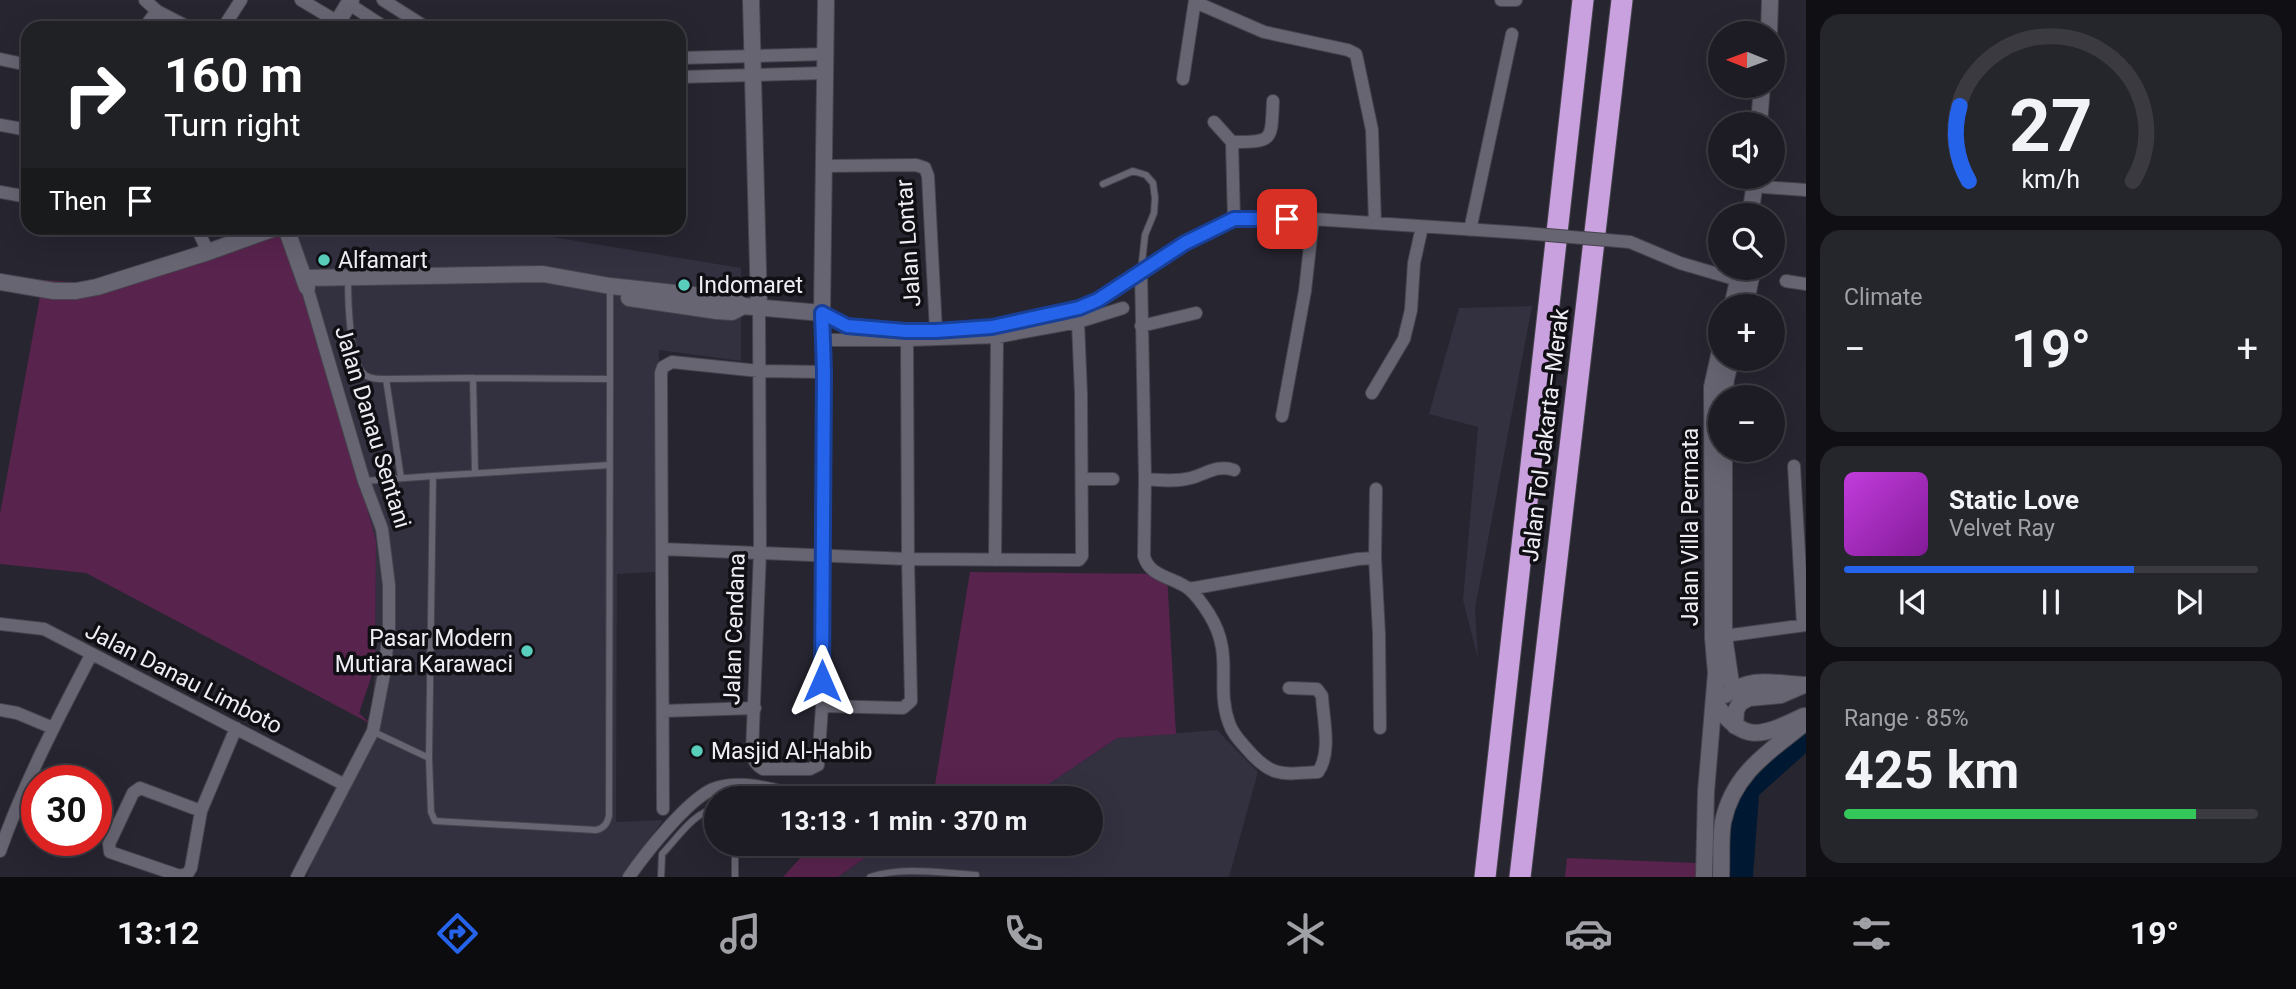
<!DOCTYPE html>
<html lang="en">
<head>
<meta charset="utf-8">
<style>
  :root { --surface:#1d1c24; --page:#25252c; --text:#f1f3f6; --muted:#a0a1a6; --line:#3b3a41; --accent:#2563eb }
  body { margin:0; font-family:Roboto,sans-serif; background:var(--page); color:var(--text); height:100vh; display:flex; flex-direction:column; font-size:26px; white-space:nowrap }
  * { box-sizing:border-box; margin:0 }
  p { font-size:23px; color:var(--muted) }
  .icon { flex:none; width:38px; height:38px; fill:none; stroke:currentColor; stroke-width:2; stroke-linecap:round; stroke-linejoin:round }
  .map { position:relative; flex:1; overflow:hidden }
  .details { display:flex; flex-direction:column; gap:14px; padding:14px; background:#100f14; width:490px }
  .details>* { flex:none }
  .hud { position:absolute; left:21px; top:21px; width:665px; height:214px; border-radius:21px; box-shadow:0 7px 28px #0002,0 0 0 2px var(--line); background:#202124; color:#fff; overflow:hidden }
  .needle { width:46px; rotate:271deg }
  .fabs { position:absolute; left:1708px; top:21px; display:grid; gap:14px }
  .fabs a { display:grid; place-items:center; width:77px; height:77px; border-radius:50%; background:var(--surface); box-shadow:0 7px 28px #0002,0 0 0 2px var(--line); font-size:35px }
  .speed { position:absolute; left:21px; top:765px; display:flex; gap:14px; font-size:35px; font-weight:700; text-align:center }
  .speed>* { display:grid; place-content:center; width:91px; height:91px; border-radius:50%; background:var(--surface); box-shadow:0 7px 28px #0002,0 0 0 2px var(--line); line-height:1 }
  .speed .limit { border:10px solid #d22; background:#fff; color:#111 }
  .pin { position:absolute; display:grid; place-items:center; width:60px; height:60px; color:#fff; margin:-30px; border-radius:14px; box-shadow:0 4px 10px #0006 }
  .me { position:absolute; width:77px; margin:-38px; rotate:0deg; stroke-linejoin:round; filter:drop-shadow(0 0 5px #0008) }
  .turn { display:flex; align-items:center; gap:24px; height:147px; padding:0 28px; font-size:32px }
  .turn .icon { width:91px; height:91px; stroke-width:2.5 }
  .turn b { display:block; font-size:49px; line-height:60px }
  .then { display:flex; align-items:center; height:66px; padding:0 28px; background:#0003; gap:14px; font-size:26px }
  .big { font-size:52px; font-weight:700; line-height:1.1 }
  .details .tile { flex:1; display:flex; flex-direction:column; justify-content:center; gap:10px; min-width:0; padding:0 24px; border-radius:21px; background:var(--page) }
  .details .dial { align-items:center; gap:0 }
  .dial svg { height:182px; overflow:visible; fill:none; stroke:var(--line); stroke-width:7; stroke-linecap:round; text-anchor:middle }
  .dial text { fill:var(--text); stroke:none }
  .song { display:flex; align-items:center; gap:21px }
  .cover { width:84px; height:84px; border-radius:10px; background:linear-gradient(135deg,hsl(290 70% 55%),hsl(290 70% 35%)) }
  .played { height:7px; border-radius:4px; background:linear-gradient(90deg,var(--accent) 70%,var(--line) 70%) }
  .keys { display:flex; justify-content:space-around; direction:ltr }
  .heat { display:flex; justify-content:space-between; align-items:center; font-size:38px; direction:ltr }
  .charge { height:10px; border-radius:5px; background:linear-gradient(90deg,#34c759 85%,var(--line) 0) }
  .trip { position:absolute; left:704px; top:786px; width:399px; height:70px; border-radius:35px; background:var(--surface); box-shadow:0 7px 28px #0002,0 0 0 2px var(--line); font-weight:700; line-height:70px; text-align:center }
  .menu { display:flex; height:112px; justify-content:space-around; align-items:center; background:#0c0b0e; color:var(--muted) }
  .menu .icon { width:49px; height:49px }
  .menu .on { color:var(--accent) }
  .menu b { font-size:32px; color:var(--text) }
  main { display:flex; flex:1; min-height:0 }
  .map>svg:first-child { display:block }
</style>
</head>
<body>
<main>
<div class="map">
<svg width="1806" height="877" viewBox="0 0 1806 877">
  <rect width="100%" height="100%" fill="#272530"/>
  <!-- built -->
  <path fill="#333040" d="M291 228H346L348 232 534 234 741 268V361L659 350 657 572 617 574 616 822 663 820 623 877H307L318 846 371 724 375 666 376 541Z
    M1532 306 1475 609 1478 659 1463 600 1478 427 1429 414 1459 308Z
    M1217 730 1258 772 1229 877H838L882 846 947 853 961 844H1090V798H1028L1117 738Z"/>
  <!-- green -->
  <path fill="#58234d" d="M291 228 376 541 375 666 359 713 371 724 86 573 0 564V514L43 280 113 285Z
    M970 572 1167 574 1176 734 1117 738 1028 798H918L934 791Z
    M813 844H961L947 853 882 846 838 877H783Z
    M1567 858 1697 863V877H1565Z"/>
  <!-- water -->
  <path fill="#001831" d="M1806 727V753L1759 795 1753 877H1729C1730 841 1727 796 1755 768 1770 753 1789 740 1806 727Z"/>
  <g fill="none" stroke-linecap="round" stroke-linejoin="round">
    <!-- service casing -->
    <g stroke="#46444d" stroke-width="8">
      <path id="service" d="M1103 184 1133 171 1146 175 1153 183 1155 198 1154 213 1145 235 1141 271
        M348 279C348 298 349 363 365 375 371 379 378 379 386 379L473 378 475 472
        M473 378 610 379 609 816C607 824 604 828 596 830L435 821 431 812 429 758 433 476 610 465
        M386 379 401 478
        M610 379V288
        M364 481 433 476
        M374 732 429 758
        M735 844V877
        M661 877 662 854C676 840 695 810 716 809
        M870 877C903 866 942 873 976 875"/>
    </g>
    <!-- minor casing -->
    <g stroke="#46444d" stroke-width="14">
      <path id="minor" d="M145 0 157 11 190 28
        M301 0 338 22
        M383 0 427 28
        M1501 0H1516
        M1195 2 1264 32 1348 50 1356 54 1372 130 1375 223
        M349 4 386 28
        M144 28 157 11
        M223 28 241 0
        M679 58 826 54
        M0 59 28 65
        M679 77 825 73
        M1183 79 1195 0
        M1214 122 1232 142 1234 219H1313L1524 233
        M0 125 28 130
        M1232 142C1274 142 1271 141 1273 101
        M825 166 916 165 925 168 928 176 936 331
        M1764 187 1806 190
        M0 192 28 197
        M197 228 208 252
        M1470 230 1512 34
        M1630 242 1680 263 1738 280
        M1141 271 1145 479 1144 556C1149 577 1174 577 1189 589 1196 595 1204 606 1209 614 1235 655 1215 685 1229 723 1232 733 1240 741 1247 749 1272 778 1282 774 1318 772 1332 752 1323 719 1322 696L1317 689 1289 688
        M1786 281 1806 284
        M759 308 760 551 752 753C753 761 756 765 763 769H810L818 765 822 706 824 372 822 313 847 326 936 331 992 327 1079 308 1098 300 1185 243 1234 219
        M1141 326 1196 313
        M824 340H910L997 337 1078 322
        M1372 393 1404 339 1411 310 1414 263 1422 227
        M1282 416 1305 291 1313 219
        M1794 466 1803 625
        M1082 479H1113
        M1145 479C1160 480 1176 482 1191 478 1206 474 1218 464 1234 470
        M662 549 908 559 1079 560 1082 556 1081 394 1078 322 1123 308
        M1375 558 1376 489
        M995 560 997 337
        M1189 589 1358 559 1375 558 1379 634 1380 728
        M0 624 44 629 345 785
        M1724 636 1806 625
        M822 706 903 708 911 701 908 559 907 340
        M0 710 17 713 53 728
        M663 711 755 708
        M663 809 661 373 663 367 672 362 759 371 824 372
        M201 811 140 788 133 793 109 844 110 852 180 876 188 873 191 868 201 811 236 728
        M0 851C24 783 58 718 91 655
        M297 877 373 731 384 674 389 628V585L382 529 364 481 307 287
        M629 877C644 855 691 795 716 788 745 779 778 791 807 798"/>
    </g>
    <!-- tertiary casing -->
    <g stroke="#46444d" stroke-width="18">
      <path id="tertiary" d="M751 0 759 308
        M334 28 351 0
        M1769 33 1770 0
        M1759 124 1762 86
        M1750 215 1756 177
        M286 228 307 287
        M305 278 543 274 610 286 731 299 743 306 822 313 826 0
        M0 282 54 291H76L97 287 208 252 275 228
        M629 298 717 311 732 312 743 306
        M1732 306 1741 268
        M1745 306 1753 268
        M1724 397 1726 379 1731 359
        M1724 450V636L1732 690
        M1725 695C1754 675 1774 684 1806 685
        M1715 703C1745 746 1763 735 1804 716
        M1735 726 1736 710 1740 703 1749 698 1781 695 1804 685
        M1704 877 1706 792 1716 673 1713 638 1712 387 1720 351
        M1721 877C1722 859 1720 839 1723 822 1733 773 1770 751 1806 722"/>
    </g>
    <!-- motorway casing -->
    <g stroke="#46444d" stroke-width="23">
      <path id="motorway" d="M1485 877 1583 0
        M1520 877 1622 0"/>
    </g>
    <!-- service -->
    <use href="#service" stroke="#676572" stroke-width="6"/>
    <!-- minor -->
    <use href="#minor" stroke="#676572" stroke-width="12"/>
    <!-- tertiary -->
    <use href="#tertiary" stroke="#676572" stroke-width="16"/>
    <!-- motorway -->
    <use href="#motorway" stroke="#caa1df" stroke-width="21"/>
    <!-- minor-bridge casing -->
    <g stroke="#46444d" stroke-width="14" stroke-linecap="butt">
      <path id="minor-bridge" d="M1524 233 1630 242"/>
    </g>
    <!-- minor-bridge -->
    <use href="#minor-bridge" stroke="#676572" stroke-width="12"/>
  </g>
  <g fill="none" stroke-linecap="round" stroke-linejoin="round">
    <!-- route casing -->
    <g stroke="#184099" stroke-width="18">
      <path id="route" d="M822 681 824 372 822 313 847 326 906 331H936L992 327 1079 308 1098 300 1185 243 1234 219H1287"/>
    </g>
    <!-- route -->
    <use href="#route" stroke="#2563eb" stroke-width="12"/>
  </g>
  <!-- markers -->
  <g fill="#5acebc" stroke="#100f14" stroke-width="2.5">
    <circle cx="324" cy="260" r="7"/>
    <circle cx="684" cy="285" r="7"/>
    <circle cx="527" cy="651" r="7"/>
    <circle cx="697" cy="751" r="7"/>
  </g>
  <g text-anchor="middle" stroke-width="7" stroke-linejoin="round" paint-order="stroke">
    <!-- street labels -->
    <g font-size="23" fill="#efeef5" stroke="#100f14">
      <text transform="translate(908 243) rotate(-94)" y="8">Jalan Lontar</text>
      <text transform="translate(373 427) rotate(73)" y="8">Jalan Danau Sentani</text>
      <text transform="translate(1545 435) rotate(-83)" y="8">Jalan Tol Jakarta–Merak</text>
      <text transform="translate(1690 527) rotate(-90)" y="8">Jalan Villa Permata</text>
      <text transform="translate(734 629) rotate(-88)" y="8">Jalan Cendana</text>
      <text transform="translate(184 678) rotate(27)" y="8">Jalan Danau Limboto</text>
    </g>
    <!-- poi labels -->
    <g font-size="23" fill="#efeef5" stroke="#100f14" text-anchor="start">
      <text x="338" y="268">Alfamart</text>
      <text x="698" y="293">Indomaret</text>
      <text x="513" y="646" text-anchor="end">Pasar Modern<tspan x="513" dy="26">Mutiara Karawaci</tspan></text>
      <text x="711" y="759">Masjid Al-Habib</text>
    </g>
  </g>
</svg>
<div class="fabs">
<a><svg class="needle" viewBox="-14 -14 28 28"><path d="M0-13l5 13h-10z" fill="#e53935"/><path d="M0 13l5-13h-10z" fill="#a0a1a6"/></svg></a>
<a><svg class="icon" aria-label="sound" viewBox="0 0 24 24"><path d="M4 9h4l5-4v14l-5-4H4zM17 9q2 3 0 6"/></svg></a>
<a><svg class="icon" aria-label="search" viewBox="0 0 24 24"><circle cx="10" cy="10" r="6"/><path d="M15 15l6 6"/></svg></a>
<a>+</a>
<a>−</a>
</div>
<div class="speed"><div class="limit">30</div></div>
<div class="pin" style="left:1287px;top:219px;background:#d93025"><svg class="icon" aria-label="arrive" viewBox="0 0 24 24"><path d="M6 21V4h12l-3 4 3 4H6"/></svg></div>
<svg class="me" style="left:822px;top:681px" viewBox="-20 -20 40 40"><path d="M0-17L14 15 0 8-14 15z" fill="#2563eb" stroke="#fff" stroke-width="4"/></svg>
<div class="trip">13:13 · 1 min · 370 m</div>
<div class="hud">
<div class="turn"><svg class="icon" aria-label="right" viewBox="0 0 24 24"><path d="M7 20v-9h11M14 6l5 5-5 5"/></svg><div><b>160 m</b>Turn right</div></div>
<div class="then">Then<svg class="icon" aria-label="arrive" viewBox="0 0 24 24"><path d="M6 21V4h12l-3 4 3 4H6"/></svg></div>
</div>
</div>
<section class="details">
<div class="tile dial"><svg viewBox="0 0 100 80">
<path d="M14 69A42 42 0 1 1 86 69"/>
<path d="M14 69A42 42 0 0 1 10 36" stroke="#2563eb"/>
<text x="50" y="56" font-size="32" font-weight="700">27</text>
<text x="50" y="72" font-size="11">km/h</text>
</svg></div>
<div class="tile"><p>Climate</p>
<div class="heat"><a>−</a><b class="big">19°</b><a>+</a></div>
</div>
<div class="tile">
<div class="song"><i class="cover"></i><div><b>Static Love</b><p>Velvet Ray</p></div></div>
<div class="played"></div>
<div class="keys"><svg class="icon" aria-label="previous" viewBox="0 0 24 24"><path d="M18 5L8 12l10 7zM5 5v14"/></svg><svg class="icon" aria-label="pause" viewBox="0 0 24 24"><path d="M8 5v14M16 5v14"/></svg><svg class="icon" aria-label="next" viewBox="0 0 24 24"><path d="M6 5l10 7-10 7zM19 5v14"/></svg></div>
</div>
<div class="tile"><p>Range · 85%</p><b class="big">425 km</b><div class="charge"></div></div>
</section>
</main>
<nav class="menu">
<b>13:12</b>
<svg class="icon on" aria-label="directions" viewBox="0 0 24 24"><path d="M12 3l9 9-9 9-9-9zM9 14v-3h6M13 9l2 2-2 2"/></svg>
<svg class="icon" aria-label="music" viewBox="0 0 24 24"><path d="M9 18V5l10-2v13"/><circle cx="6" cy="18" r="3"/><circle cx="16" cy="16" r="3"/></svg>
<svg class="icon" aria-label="phone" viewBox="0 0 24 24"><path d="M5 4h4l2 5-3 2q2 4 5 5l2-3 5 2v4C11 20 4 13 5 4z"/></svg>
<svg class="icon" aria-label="climate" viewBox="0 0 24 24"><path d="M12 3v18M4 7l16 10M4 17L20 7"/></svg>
<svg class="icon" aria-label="car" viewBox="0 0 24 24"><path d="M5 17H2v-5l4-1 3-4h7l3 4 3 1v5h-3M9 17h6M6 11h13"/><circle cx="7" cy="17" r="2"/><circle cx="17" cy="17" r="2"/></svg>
<svg class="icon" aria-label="filters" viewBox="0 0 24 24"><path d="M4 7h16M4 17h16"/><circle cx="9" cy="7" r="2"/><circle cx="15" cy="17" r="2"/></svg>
<b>19°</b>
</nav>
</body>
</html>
